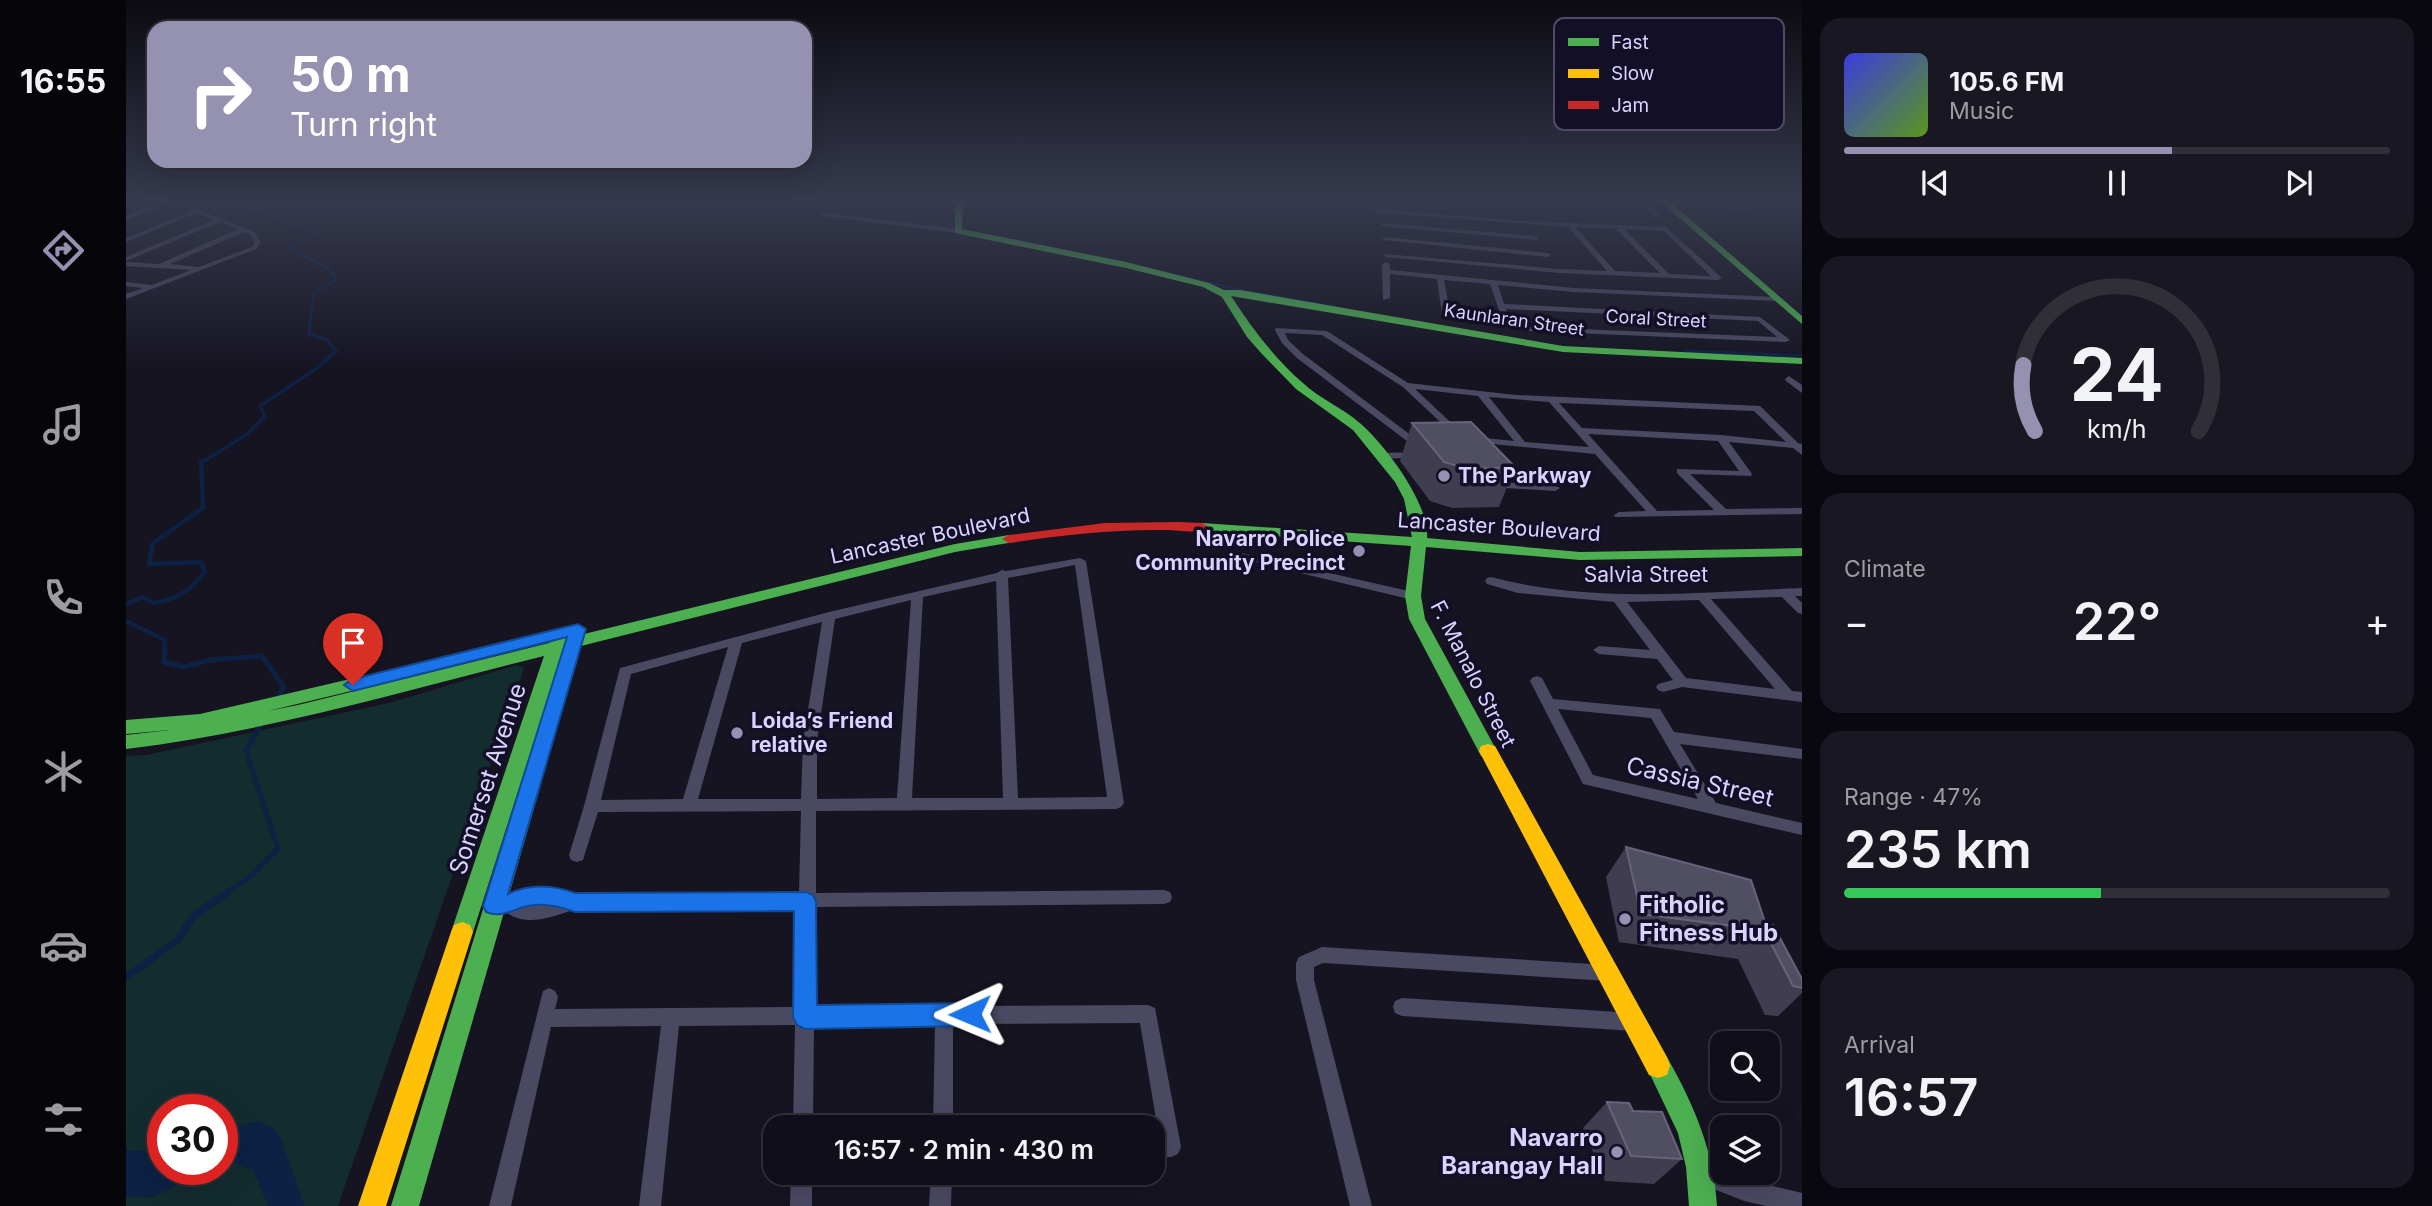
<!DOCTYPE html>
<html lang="en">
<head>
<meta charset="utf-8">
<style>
  :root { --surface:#100f19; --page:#191822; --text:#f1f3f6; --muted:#9c9ca2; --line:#302f38; --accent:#9591b1 }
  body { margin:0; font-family:Inter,sans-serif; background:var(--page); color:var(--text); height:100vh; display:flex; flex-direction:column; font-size:26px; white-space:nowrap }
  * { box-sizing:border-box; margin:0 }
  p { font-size:23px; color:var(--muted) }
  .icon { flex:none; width:38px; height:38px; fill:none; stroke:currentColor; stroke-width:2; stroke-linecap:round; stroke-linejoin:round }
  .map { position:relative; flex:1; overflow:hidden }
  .details { display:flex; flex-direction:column; gap:18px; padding:18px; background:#09080e; width:630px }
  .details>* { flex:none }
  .hud { position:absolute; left:21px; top:21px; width:665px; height:147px; border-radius:21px; box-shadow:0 7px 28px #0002,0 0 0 2px var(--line); background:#9591b1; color:#fff; overflow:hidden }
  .tools { position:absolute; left:1584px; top:1031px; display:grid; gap:14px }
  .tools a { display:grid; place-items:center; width:70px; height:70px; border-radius:14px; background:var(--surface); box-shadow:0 7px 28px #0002,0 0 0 2px var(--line); font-size:35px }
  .speed { position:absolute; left:21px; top:1094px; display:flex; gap:14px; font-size:35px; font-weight:700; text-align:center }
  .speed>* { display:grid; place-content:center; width:91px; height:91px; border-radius:50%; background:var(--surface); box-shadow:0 7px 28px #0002,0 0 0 2px var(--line); line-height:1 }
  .speed .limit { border:10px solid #d22; background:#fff; color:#111 }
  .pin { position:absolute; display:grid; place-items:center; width:60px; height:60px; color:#fff; margin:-72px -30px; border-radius:50% 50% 50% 0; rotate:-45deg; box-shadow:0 0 7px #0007 }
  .pin .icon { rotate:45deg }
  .me { position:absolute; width:77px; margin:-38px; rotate:269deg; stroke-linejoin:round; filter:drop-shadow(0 0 5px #0008) }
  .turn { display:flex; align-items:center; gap:24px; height:147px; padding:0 28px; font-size:32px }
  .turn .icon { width:91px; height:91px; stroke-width:2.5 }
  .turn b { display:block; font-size:49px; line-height:60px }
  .big { font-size:52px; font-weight:600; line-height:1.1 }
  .details .tile { flex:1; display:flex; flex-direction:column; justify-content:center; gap:10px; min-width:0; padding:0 24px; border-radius:21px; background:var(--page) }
  .details .dial { align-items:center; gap:0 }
  .dial svg { height:182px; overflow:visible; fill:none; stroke:var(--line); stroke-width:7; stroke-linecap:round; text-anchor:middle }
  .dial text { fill:var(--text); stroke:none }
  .song { display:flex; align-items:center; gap:21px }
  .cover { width:84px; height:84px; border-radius:10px; background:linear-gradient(135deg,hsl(240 70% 55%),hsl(90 70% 35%)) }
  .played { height:7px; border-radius:4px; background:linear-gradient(90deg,var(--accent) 60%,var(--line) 60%) }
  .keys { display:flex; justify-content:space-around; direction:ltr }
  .heat { display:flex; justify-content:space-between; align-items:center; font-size:38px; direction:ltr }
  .charge { height:10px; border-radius:5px; background:linear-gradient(90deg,#34c759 47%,var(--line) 0) }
  .trip { position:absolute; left:637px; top:1115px; width:402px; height:70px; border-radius:21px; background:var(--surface); box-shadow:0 7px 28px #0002,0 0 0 2px var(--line); font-weight:600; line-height:70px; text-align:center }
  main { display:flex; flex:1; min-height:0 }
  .menu { display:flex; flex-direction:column; width:126px; justify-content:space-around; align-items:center; background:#06060a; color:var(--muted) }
  .menu .icon { width:49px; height:49px }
  .menu .active { color:var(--accent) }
  .menu b { font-size:32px; color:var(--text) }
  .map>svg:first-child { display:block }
</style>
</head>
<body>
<main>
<nav class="menu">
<b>16:55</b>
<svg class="icon active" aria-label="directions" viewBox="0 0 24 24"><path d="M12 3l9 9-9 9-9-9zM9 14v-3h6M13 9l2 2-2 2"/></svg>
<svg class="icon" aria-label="music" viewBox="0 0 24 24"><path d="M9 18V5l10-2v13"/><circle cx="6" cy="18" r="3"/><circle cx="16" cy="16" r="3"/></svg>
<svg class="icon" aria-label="phone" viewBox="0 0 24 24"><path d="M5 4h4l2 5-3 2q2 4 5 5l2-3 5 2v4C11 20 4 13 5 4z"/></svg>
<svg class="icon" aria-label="climate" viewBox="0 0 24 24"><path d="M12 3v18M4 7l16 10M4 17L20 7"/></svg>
<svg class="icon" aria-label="car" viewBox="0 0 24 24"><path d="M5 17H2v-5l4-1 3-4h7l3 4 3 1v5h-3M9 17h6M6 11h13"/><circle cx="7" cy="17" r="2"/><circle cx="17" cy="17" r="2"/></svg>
<svg class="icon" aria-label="filters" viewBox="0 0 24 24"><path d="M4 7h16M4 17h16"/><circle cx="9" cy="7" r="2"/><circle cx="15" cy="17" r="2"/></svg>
</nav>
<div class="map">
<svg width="1676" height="1206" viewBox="0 0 1676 1206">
  <rect width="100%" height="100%" fill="#161421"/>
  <!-- green -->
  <path fill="#132c2d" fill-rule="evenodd" d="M391 665 398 668 212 1206H0V756L20 755 263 703ZM37 1110H96V1169H37Z"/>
  <!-- water -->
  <path fill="#0d2144" d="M133 1121 147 1128 154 1136 179 1206H142L127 1170 96 1159V1130Z
    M0 1150 37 1153V1169H79L29 1197H0Z"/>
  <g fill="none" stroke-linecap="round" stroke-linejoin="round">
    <!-- stream-far4 -->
    <path stroke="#0d2144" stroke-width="2.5" d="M111 201 166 225 194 231 164 249
      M682 201 702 214 825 227
      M164 250 202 268 211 279 188 293 185 316
      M1034 271 1110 289 1211 307"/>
    <!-- stream-far3 -->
    <path stroke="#0d2144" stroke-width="3.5" d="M1559 351 1676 356
      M75 463 121 434 139 416 134 406 191 368 210 351 201 340 183 334 185 314"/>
    <!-- stream-far2 -->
    <path stroke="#0d2144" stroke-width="4.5" d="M0 604 17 597 27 603C52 599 64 591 79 571L75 562 23 564 27 543 77 508 75 461
      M0 621 39 640 38 651"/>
    <!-- stream-far1 -->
    <path stroke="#0d2144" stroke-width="5" d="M39 650 38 662 58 667 84 660 136 656 158 687 151 699
      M98 894 125 876 152 849 120 751 137 721"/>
    <!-- stream -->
    <path stroke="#0d2144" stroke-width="7" d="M0 977 51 941 68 915 101 893"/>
    <!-- street -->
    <path fill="#4a4962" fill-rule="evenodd" d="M37 201H47L0 220V216Z
      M1242 201H1248V202L1245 204Z
      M1515 201H1522L1533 215V217H1529L1520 207 1496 204 1499 202 1516 203Z
      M1536 201 1617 205V201H1623V207L1620 209 1539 204Z
      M66 207 129 232 135 243 130 249 0 299V294L17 288 0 286V282L26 285 65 270 0 266V262L33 264 112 229 94 222 0 261V257L88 220 71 213 0 242V238L66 211 63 209ZM118 232 124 234 129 243 126 247 73 267 44 264Z
      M1248 209 1399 221 1540 227 1596 278 1592 280 1434 273 1260 257 1257 255 1258 254 1434 269 1481 271 1442 227 1246 212ZM1449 227 1490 229 1534 273 1489 271ZM1498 229 1538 231 1585 276 1543 274Z
      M696 213 832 229 835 231 832 233 694 216Z
      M1257 223 1410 236 1413 238 1410 240 1255 226 1254 225Z
      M1259 237 1422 253 1425 255 1422 257 1257 240V238Z
      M1260 262 1264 264V270L1448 288 1650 297 1654 299 1653 301 1448 292 1372 285 1378 304 1634 317 1664 340 1660 342 1402 331 1320 316 1316 314 1311 279 1264 274V298L1257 300 1256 264ZM1318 280 1364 284 1377 322 1324 312ZM1380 309 1632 321 1651 337 1402 327 1385 324Z
      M1150 328 1201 331 1282 383 1390 395 1634 406 1672 443 1676 444V455L1667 448 1603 442 1626 474 1625 476 1564 474 1600 509 1676 508V514L1489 517 1488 515 1493 512 1520 511 1469 454 1346 442V438L1349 437 1388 441 1352 396 1289 389 1335 432 1330 435 1327 434 1277 387 1196 335 1159 333 1162 340 1177 354 1286 436H1296L1301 439 1296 442 1281 441 1171 358 1156 343 1149 330ZM1363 397 1423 402 1463 447 1399 442ZM1433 403 1628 411 1660 442 1595 435 1456 428ZM1462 434 1592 441 1613 471 1551 469V473L1588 510 1531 511Z
      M1663 376 1676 385V393L1660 381 1659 379Z
      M1292 452 1296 453V457L1255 459 1250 456 1255 453Z
      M1367 482 1429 485 1434 488 1429 491 1363 487V483Z
      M1111 552 1287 592 1293 596 1287 600 1107 557 1105 555Z
      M954 558 960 561 998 803 995 807 990 809 690 811V893L1038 890 1044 892 1046 897 1044 902 1038 904 689 907 688 1007 1022 1005 1029 1008 1055 1147 1052 1154 1045 1157H1027V1137H1033L1014 1023 827 1024V1127H807L809 1024 688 1025 687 1127H667L669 1025 553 1026 535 1206H513L535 1026 425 1027 385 1206H363L417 991 423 988 429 991 432 997 429 1009 670 1007 673 907 449 909C428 917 397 928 379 911L375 912 369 910 367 905 369 900C397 890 420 885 449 895L673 893 675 811 472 812 457 860 451 862 445 860 443 855 458 806 494 668 703 612 871 573 876 570 880 571ZM949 565 981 797 892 798 882 578ZM870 581 877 798H786L797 597ZM785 600 771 798 691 799V741L709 619ZM696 622 677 741 675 799H572L616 643ZM602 647 557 799 475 800 505 674Z
      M1365 577C1466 604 1572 592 1676 588V596H1669L1676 603V614L1672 613 1656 597 1585 599 1666 691 1676 692V702L1556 687 1537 692 1532 690 1530 687 1532 684 1547 680 1531 659 1473 654 1467 650 1473 646 1524 650 1488 602 1392 593 1361 584 1359 581 1361 578ZM1573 600 1649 689 1560 678 1501 602Z
      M1411 676 1416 678 1427 699 1534 709 1548 732 1676 749V759L1554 744 1590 803 1676 823V835L1457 784 1404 681 1406 678ZM1432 709 1525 718 1572 799 1467 775Z
      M1196 947 1482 965 1488 967 1491 973 1488 979 1482 981 1197 963 1188 967V980L1246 1206H1224L1170 980V963L1173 957Z
      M1276 998 1508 1013 1515 1016 1517 1022 1515 1028 1508 1031 1276 1016 1269 1013 1267 1007 1269 1001Z
      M1577 1164 1618 1179 1676 1193V1206H1640L1618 1201 1570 1182 1566 1175 1570 1168Z
      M665 1172H686V1206H664Z
      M805 1172H826L825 1206H803Z"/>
    <!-- fast -->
    <path fill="#4caf50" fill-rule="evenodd" d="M829 201H837L836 229 1000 262 1083 283 1098 290H1114L1437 346 1676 358V364L1437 352 1105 296C1126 328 1148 358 1177 383 1194 399 1217 408 1235 424 1259 445 1304 504 1301 538L1454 552 1676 548V556L1454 560 1300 547 1295 596 1299 619 1371 751 1369 756 1362 758 1355 756 1283 619 1279 596 1285 546 1076 531 1069 527 1076 523 1286 537 1278 499 1269 482 1227 430 1170 389 1136 354 1121 337 1096 297 1077 287 1000 268 829 233Z
      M1534 201H1543L1676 316V324Z
      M883 535 890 539 888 542 829 552 455 646 293 1206H265L437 651 347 932 344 939 336 942 328 939 325 932 418 656C280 690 142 732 0 749V735L44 730 0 734V720L74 714 271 668 277 670 280 674 277 678 271 680 142 711 172 705 423 643 435 637 441 638 445 628H457L458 634 829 544Z
      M1532 1054 1541 1057C1568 1105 1588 1151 1591 1206H1563L1560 1167 1552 1133 1520 1066 1523 1057Z"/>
    <!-- slow -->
    <path fill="#ffc107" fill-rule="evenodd" d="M1362 744 1369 746 1541 1057 1544 1066 1541 1075 1532 1078 1523 1075 1353 751 1355 746Z
      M336 922 344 925 347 932 260 1206H232L325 932 328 925Z"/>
    <!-- jam -->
    <path fill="#c62828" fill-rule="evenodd" d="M1052 522 1076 523 1083 527C1074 535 1053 530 1041 530 988 529 935 535 883 543L876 539 883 535 979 523Z"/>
  </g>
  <!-- wall -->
  <path fill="#403d50" d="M1286 423 1389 467 1373 507 1326 508 1304 501 1274 461Z
    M1500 847 1641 928 1676 979V993L1652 1016 1639 1015 1612 959 1493 942 1480 877Z
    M1481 1102 1507 1111 1556 1159 1528 1184 1479 1181 1457 1128Z"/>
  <!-- building -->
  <path fill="#504e63" stroke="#66637b" stroke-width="2" d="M1345 422 1389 467 1341 469 1318 462 1286 423Z
    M1500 847 1625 880 1641 928 1647 925 1676 979V988L1667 986 1638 930 1515 914Z
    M1481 1102 1503 1103 1507 1111 1536 1112 1556 1159 1505 1156Z"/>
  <!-- sky -->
  <linearGradient id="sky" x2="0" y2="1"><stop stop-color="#0c0b12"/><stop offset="0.54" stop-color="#363a4e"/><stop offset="1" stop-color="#363a4e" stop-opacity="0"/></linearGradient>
  <rect width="1676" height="370" fill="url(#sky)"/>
  <!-- route -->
  <path fill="#1a73e8" stroke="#114b97" stroke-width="2" d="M452 624 460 629 382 894C403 884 427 885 449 893L680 892 687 895 690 901 691 1005 844 1003 852 1006 856 1014 852 1022 844 1026 679 1029 671 1025 667 1017 668 911 449 912C433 906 415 902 398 907 384 911 375 918 360 912L357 906 441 637 227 691 218 685 227 679Z"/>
  <!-- markers -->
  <g fill="#9591b1" stroke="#130f26" stroke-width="2.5">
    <circle cx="1318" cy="476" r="7"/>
    <circle cx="1233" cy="551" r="7"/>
    <circle cx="611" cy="733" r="7"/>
    <circle cx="1499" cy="919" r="7"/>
    <circle cx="1491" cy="1152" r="7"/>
  </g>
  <g text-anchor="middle" stroke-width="7" stroke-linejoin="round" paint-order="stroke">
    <!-- far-street labels -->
    <g font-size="18" fill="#d9d4ff" stroke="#130f26">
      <text transform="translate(1530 319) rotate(3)" y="6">Coral Street</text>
      <text transform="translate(1388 320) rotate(8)" y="6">Kaunlaran Street</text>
    </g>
    <!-- poi labels -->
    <g font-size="21" font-weight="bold" fill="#d9d4ff" stroke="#130f26" text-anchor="start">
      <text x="1332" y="483">The Parkway</text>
      <text x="1219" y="546" text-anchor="end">Navarro Police<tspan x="1219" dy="24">Community Precinct</tspan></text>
      <text x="625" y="728">Loida’s Friend<tspan x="625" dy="24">relative</tspan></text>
    </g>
    <!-- street labels -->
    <g font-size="21" fill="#d9d4ff" stroke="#130f26">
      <text transform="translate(1373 527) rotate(4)" y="7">Lancaster Boulevard</text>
      <text transform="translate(804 536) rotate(-12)" y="7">Lancaster Boulevard</text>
      <text x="1520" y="582">Salvia Street</text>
      <text transform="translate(1347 674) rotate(63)" y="7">F. Manalo Street</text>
    </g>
    <!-- near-street labels -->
    <g font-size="24" fill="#d9d4ff" stroke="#130f26">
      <text transform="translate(362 779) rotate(-72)" y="8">Somerset Avenue</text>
      <text transform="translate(1574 782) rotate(13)" y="8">Cassia Street</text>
    </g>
    <!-- near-poi labels -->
    <g font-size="24" font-weight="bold" fill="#d9d4ff" stroke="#130f26" text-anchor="start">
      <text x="1513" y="913">Fitholic<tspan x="1513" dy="28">Fitness Hub</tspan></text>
      <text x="1477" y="1146" text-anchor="end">Navarro<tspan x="1477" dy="28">Barangay Hall</tspan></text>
    </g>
  </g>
  <!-- legend -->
  <rect x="1428" y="18" width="230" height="112" rx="10" fill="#130f26" stroke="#4e4a67" stroke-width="2"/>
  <rect x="1442" y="38" width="31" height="8" fill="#4caf50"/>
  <rect x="1442" y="69" width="31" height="9" fill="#ffc107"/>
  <rect x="1442" y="101" width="31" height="8" fill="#c62828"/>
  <g font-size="19" fill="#d9d4ff">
    <text x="1485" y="49">Fast</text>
    <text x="1485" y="80">Slow</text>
    <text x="1485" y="112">Jam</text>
  </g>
</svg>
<div class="tools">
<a><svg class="icon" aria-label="search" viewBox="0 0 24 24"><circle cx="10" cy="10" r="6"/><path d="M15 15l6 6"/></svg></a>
<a><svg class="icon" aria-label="layers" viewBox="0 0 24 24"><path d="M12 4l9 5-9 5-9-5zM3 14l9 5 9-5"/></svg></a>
</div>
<div class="speed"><div class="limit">30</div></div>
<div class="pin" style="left:227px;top:685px;background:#d93025"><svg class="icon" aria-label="arrive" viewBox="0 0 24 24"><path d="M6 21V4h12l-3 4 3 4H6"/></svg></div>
<svg class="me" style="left:844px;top:1014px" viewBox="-20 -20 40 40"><path d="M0-17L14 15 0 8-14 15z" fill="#1a73e8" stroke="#fff" stroke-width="4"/></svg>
<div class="trip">16:57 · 2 min · 430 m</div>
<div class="hud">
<div class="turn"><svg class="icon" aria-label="right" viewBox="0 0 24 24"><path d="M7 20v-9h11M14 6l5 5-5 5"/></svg><div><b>50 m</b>Turn right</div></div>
</div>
</div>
<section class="details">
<div class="tile">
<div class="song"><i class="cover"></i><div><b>105.6 FM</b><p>Music</p></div></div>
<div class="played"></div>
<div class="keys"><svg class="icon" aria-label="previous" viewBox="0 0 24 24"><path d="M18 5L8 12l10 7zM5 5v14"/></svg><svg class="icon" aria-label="pause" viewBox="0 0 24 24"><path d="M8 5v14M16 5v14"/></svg><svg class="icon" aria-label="next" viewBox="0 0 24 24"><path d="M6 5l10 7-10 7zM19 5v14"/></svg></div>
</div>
<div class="tile dial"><svg viewBox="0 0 100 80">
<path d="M14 69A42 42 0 1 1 86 69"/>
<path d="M14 69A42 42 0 0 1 9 40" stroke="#9591b1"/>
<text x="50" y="56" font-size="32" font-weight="700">24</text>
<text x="50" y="72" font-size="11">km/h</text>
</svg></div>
<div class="tile"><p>Climate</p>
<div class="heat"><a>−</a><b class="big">22°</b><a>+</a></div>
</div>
<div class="tile"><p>Range · 47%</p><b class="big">235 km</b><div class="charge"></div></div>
<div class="tile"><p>Arrival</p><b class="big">16:57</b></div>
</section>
</main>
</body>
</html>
